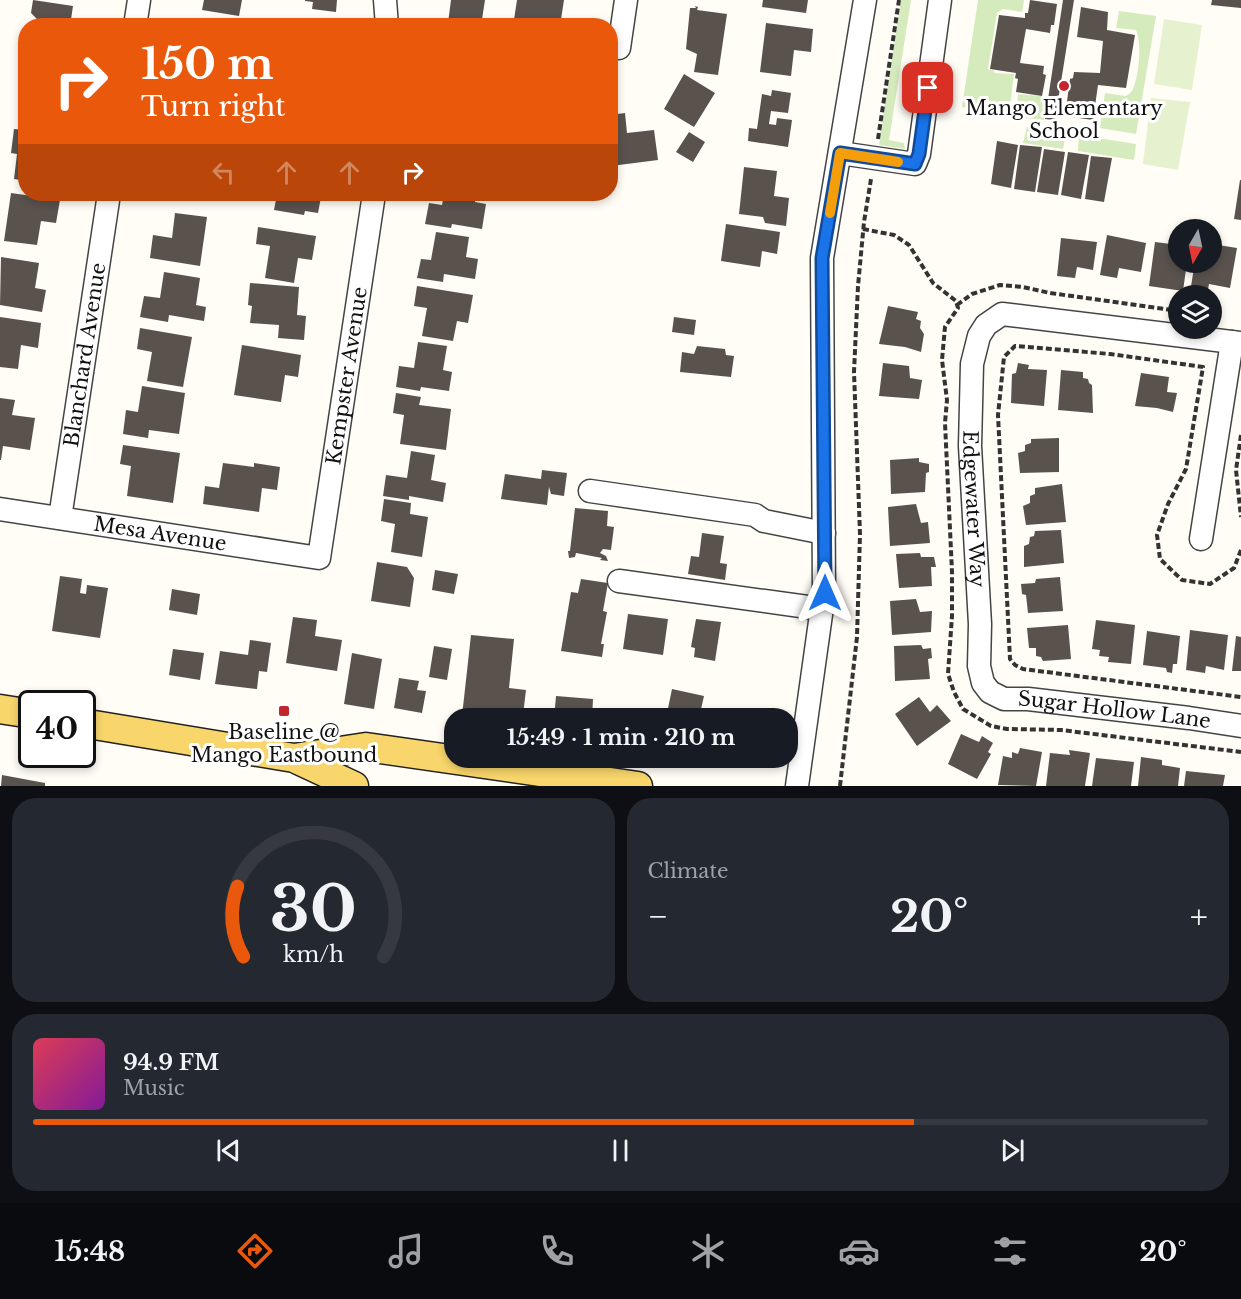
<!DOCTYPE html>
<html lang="en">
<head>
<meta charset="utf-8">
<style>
  :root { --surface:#171b24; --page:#242831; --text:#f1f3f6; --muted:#9ea1a6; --line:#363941; --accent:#ea580c }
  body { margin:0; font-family:"Libre Baskerville",serif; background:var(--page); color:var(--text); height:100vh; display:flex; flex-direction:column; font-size:22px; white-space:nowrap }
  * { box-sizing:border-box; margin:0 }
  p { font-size:20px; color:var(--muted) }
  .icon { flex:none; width:33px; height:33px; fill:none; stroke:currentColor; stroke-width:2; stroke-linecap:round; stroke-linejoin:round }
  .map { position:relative; height:786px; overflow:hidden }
  .drawer { display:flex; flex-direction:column; gap:12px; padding:12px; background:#0d0f14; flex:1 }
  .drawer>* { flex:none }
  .banner { position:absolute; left:18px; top:18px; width:600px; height:183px; border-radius:24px; box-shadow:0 3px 9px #0003; background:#ea580c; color:#fff; overflow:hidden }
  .needle { width:39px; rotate:189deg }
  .controls { position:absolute; left:1168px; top:219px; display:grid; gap:12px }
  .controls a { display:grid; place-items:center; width:54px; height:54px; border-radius:50%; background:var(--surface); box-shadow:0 3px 9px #0003; font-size:30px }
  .speed { position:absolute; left:18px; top:690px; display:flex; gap:12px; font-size:30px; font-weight:700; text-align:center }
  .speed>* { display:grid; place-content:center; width:78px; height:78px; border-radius:50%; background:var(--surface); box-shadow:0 3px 9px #0003; line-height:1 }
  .speed .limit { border:3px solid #111; border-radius:9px; background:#fff; color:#111 }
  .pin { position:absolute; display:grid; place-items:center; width:51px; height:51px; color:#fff; margin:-26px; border-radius:12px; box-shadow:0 3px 9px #0006 }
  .me { position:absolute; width:66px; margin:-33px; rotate:0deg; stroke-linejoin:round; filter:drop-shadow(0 0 4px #0008) }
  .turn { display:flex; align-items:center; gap:21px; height:126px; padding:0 24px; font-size:27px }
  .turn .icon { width:78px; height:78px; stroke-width:2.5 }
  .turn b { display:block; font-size:42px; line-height:51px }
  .lanes { display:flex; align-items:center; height:57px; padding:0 24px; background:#0003; justify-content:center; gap:30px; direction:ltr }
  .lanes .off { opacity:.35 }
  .big { font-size:45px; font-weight:800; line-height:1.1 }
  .drawer .tile { flex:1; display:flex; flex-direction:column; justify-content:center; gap:9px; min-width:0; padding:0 21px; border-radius:24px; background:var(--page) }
  .drawer .dial { align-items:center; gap:0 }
  .dial svg { height:156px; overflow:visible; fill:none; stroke:var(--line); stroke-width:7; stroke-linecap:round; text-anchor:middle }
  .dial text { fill:var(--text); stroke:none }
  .song { display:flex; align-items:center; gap:18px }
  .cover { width:72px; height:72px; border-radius:9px; background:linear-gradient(135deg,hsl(350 70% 55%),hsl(290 70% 35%)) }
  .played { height:6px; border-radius:3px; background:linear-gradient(90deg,var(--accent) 75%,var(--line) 75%) }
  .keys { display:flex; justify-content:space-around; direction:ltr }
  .heat { display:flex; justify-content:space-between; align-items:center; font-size:33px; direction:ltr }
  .drawer .tiles { flex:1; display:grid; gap:12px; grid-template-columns:1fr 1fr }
  .tile:last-child { grid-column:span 2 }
  .trip { position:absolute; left:444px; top:708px; width:354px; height:60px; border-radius:24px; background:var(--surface); box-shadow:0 3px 9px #0003; font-weight:800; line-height:60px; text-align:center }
  .tabs { display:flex; height:96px; justify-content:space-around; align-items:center; background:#090b0e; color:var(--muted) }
  .tabs .icon { width:42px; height:42px }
  .tabs .current { color:var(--accent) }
  .tabs b { font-size:27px; color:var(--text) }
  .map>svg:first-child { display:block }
</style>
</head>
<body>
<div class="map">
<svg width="1241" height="786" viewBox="0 0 1241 786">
  <rect width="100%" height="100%" fill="#fffdf5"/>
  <!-- green -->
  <path fill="#d5ebbd" d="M901 0H911L889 140 904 143 905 149 879 145Z
    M978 0H1024L1022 12 1003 9 997 13 988 69 994 71 995 73 1014 74 1009 114 962 107Z
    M1119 11 1156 16 1136 134 1100 128 1105 93 1126 96C1130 93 1131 93 1133 89 1139 75 1142 44 1136 30L1116 28Z
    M1018 94 1042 96 1047 98 1044 120 1016 117Z
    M1027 127 1043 130 1048 136H1059L1062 133 1066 134 1063 149 1023 143Z
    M1079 135 1136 144 1134 160 1078 151Z"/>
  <!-- pitch -->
  <path fill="#e6f2cf" d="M1164 19 1202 25 1192 90 1154 84Z
    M1151 98 1190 102 1178 170 1143 164Z"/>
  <!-- building -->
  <path fill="#5a524d" d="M33 0 73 6 70 26H40V22L31 13Z
    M204 0H242L239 16 202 10Z
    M305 0H337L336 12 312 9 313 2 305 1Z
    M451 0H485L481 26H460L448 23Z
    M517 0H564L560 26H513Z
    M763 0H808L806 13 762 7Z
    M1030 0 1057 4 1054 25H1051L1050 33 1026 29 1020 63 1044 66 1043 74 1046 75 1042 96 1016 92 1018 79 1015 78 1016 73 990 69 999 15 1025 18V13H1028Z
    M1063 0H1074L1055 120 1045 119Z
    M1212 0H1241V8L1211 5Z
    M695 6 698 7 697 10 727 14 718 75 694 72 697 54 686 49 690 8H696Z
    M1081 7 1108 12 1107 30 1135 35 1126 88 1098 85 1093 120 1065 116 1070 79 1073 78 1074 72 1100 73 1103 41 1077 37Z
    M766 23 813 29 811 52 794 50 791 76 760 72Z
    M684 74 715 93 694 127 664 109Z
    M772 90 791 93 788 113 771 111 769 124 776 125 777 118 792 120 788 147 748 141 749 128 757 129 762 94 771 96Z
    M625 113 627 133 654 130 658 160 611 166 610 115Z
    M14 129 26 130V181L14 179 17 154 11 153Z
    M689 132 705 142 693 162 676 152Z
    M997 141 1018 145 1011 188 991 184Z
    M1020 145 1042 147 1035 192 1014 189Z
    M1044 149 1065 152 1058 195 1037 192Z
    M1068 152 1089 155 1081 199 1061 195Z
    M1091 156 1112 158 1104 202 1085 199Z
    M744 167 777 171 774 196 789 198 786 226 765 223 763 217 739 214Z
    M1240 180H1241V220L1234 219Z
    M11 193 60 200 56 223 41 221 37 245 4 241Z
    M161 194H187L185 201 160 197Z
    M277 194H308V195L321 197 318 213 305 211 304 215 274 210Z
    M444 194H489L488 201 475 198V202L486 204 482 229 452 224 451 228 425 224 429 203 442 205Z
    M175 213 207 217 200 266 150 258 153 235 172 238Z
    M726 224 780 232 777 254 762 251 760 267 721 261Z
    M258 227 316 236 312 260 298 258 294 283 265 278 270 246 256 244Z
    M436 232 469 237 466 257 478 259 475 279 444 274 443 282 417 278 421 259 431 260Z
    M1107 235 1146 243 1141 272 1119 268 1117 278 1100 275Z
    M1061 238 1097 242 1093 270 1077 267 1075 278 1057 276Z
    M1155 242 1179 245V262H1187L1183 291 1149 286Z
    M1212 244 1237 248 1230 288 1209 284 1207 295 1190 292 1195 262H1212Z
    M1 257 39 263 35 288 46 290 42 312 0 305Z
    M164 272 200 278 196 305 206 307 204 321 169 315 168 322 140 317 144 296 160 298Z
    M250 283 299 287 297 315 306 316 304 340 278 338 279 325 250 323 252 306 248 305Z
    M417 286 473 295 468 323 457 321 453 341 422 336 427 308 414 306Z
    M888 306 918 312 916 319 921 321 920 328 924 334 921 352 905 347 879 344Z
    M0 317 41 323 38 348 21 345 18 369 0 367Z
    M674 317 696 320 694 335 672 332Z
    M140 328 192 337 183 387 147 381 152 352 137 349Z
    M418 342 447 346 443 370 452 372 449 391 421 387 420 391 396 387 399 366 414 368Z
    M242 345 301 355 298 377 285 375 281 402 234 395Z
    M697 346 725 349 726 355 734 356 731 377 680 372 682 352 694 354Z
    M883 363 909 366 910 378 922 380 919 399 879 396Z
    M1018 363 1029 365 1028 369 1047 370 1044 406 1011 403 1012 374 1016 373Z
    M1061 370 1083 372V378L1088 379 1089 383 1092 385 1093 413 1058 410Z
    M1141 373 1169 377 1167 392 1177 393 1173 412 1157 408 1135 406Z
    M142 386 185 393 179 434 149 430 148 438 123 434 126 410 138 412Z
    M396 393 421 397 419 405 451 409 446 450 400 444 404 415 393 413Z
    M0 398 15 400 12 415 35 418 30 450 3 446 1 460H0Z
    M1059 438V472L1020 473 1018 453 1025 451V445L1031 443V439Z
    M123 445 180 453 173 503 127 496 131 466 120 464Z
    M411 451 435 455 431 480 446 483 443 502 409 496V500L383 496 386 475 407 478Z
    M919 458V462L929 464V472L926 473 925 492 891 494 890 460Z
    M223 463 254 467V463L280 467 277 490 262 488 259 512 203 504 205 486 219 488Z
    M542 470 567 473 564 496 551 494 549 487 547 505 501 499 505 474 541 479Z
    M1062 484 1066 522 1026 525 1023 506 1030 503V496L1035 494V488Z
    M384 499 411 503 410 514 428 517 422 557 391 552 395 524 381 521Z
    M916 504 921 523 928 522 930 543 890 546 888 507Z
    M575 508 608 511 607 526 614 527 611 550 603 549 600 553 606 556 608 561 600 560 602 558 576 553 575 557 569 558 568 551H570Z
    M1061 530 1064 563 1024 567V546L1029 544 1030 537 1034 536 1035 531Z
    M702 533 724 536 720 563 727 564 725 580 688 574 691 556 699 557Z
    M920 553 921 557H934L936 567H931L932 586 899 588 896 554Z
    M377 562 407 567 414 578 410 607 371 601Z
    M435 570 458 574 454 594 432 590Z
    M60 576 82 579 80 593 86 594 87 585 108 588 100 638 52 631Z
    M1060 577 1063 611 1028 613 1026 595 1022 594 1021 584 1035 583 1036 579Z
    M581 579 608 583 603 611 607 612 601 644H604L602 657 561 651 571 592 578 593Z
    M172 589 200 594 197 615 169 610Z
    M916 599 920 612 932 611 931 632 892 635 890 601Z
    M628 614 668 619 663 655 623 649Z
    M293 617 317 620 315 636 342 640 337 671 286 663Z
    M696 619 721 622 715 661 694 657 695 648 691 647Z
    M1096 620 1135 625 1131 664 1108 662 1109 657 1099 656 1100 650 1092 649Z
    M1068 625 1071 659 1043 661 1041 657 1036 656V648H1029L1027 628Z
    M1190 630 1228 635 1224 670 1206 666 1205 673 1186 670Z
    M1147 631 1180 636 1177 664H1173L1172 673 1167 672 1166 668 1143 665Z
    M471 635 514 639 509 688 526 690 523 715 487 711 482 718 462 716Z
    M1236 636 1241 637V671H1232Z
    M250 640 271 643 267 672 259 671 257 689 215 684 220 651 248 655Z
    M921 645 923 649 931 648 932 658 928 659 930 679 895 681 894 646Z
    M434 646 452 649 447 680 429 677Z
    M173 649 204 653 200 680 169 675Z
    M352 653 382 659 374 709 344 704Z
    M399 678 419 681 417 690 426 691 422 713 394 708Z
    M672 689 704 696 699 718H666Z
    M556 696 593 699 592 718H554Z
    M919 697 930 712 937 705 951 721 917 746 895 714Z
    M961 734 979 742 982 736 993 743 988 752 991 754 977 779 948 764Z
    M1020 748 1042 752 1036 786 998 785 1003 756 1012 758V752L1018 754Z
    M1069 750 1090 753 1085 786H1046L1050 753 1070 755Z
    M1141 757 1162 760V765L1180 768 1178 786H1138Z
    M1096 758 1134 762 1131 786H1092Z
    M1186 771 1225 775 1223 786H1184Z
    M2 775 45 783V786H1Z"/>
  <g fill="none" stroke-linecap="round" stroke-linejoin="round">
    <!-- minor casing -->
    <g stroke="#444" stroke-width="25">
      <g id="minor">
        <path d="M385 0 387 26"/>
        <path d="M135 26 139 0"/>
        <path d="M619 48 626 0"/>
        <path d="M840 153 915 164 919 154 940 0"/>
        <path id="s1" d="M1241 343 1002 314 986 325 979 336 972 364 970 446 980 624 979 666 983 683 990 692 1004 699H1028L1079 705 1189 718 1241 726"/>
        <path d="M590 491 755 515 764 521 824 533"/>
        <path id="s2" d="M0 509 319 558 374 194"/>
        <path id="s3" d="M60 518 109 194"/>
        <path d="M1201 539 1232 342"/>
        <path d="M619 581 822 609"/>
        <path d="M797 786 824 593 822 258 865 0"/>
      </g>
    </g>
    <!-- major casing -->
    <g stroke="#222" stroke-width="31">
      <path id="major" d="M0 709 32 714
        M82 723 294 758 354 786
        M294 758 366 747 638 786"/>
    </g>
    <!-- path -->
    <path stroke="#333" stroke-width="4" stroke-dasharray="6 3" stroke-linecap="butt" d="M878 139 899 0
      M863 229 894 235 909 245 933 283 956 301 958 308 945 327 942 360 947 400 945 423 952 572V616L948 674 954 692 963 709 991 726 1007 729 1061 730 1241 752
      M957 305 972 294 1000 285 1023 287 1050 293 1179 311
      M1241 435 1236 470 1241 517
      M1241 550 1234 568 1210 584 1182 580 1160 559 1157 535 1168 504 1186 469 1203 367 1110 354 1015 346 1004 357 998 415 1010 659 1015 665 1023 669 1241 697
      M840 786 857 637 860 534 854 372 858 286 864 222 871 179"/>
    <!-- minor -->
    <use href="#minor" stroke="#fff" stroke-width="22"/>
    <!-- major -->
    <use href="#major" stroke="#f9d66b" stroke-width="28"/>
  </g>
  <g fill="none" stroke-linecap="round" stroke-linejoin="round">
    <!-- route casing -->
    <g stroke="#114b97" stroke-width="15">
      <path id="route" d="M825 593 822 258 840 153 915 164 919 154 928 88"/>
    </g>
    <!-- route -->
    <use href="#route" stroke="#1a73e8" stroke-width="10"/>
    <!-- slow -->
    <path stroke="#f59e0b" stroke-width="10" d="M830 213 840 153 898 162"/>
  </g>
  <!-- markers -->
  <g fill="#c4262e" stroke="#fff" stroke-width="2">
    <circle cx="1064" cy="86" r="6"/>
    <rect x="278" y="705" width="12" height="12" rx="3"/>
  </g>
  <g text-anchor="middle" stroke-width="6" stroke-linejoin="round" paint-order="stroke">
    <!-- poi labels -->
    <g font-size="20" fill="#111" stroke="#fff">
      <text x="1064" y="115">Mango Elementary<tspan x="1064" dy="23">School</tspan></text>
      <text x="284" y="739">Baseline @<tspan x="284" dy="23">Mango Eastbound</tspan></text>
    </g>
    <!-- street labels -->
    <g font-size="20" fill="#111" stroke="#fff">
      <text dy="7" stroke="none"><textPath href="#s3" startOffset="165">Blanchard Avenue</textPath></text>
      <text dy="7" stroke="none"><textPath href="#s2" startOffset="507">Kempster Avenue</textPath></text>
      <text dy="7" stroke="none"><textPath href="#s1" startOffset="447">Edgewater Way</textPath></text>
      <text dy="7" stroke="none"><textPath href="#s2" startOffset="162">Mesa Avenue</textPath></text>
      <text dy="7" stroke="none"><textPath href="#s1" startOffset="760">Sugar Hollow Lane</textPath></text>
    </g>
  </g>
</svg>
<div class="controls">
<a><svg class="needle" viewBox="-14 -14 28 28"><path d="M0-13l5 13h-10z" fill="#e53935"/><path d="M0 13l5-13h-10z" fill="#9ea1a6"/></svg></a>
<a><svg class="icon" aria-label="layers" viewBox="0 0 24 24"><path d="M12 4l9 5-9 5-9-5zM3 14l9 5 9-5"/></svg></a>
</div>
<div class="speed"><div class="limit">40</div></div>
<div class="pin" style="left:928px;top:88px;background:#d93025"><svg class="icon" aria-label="arrive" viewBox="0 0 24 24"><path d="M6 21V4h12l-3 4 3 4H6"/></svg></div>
<svg class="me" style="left:825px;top:593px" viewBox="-20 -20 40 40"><path d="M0-17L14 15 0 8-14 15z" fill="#1a73e8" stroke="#fff" stroke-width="4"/></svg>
<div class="trip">15:49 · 1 min · 210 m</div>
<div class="banner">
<div class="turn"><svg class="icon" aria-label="right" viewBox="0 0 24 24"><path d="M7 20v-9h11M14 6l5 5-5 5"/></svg><div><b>150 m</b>Turn right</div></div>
<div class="lanes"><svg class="icon off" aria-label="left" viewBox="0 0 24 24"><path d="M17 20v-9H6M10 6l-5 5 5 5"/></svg><svg class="icon off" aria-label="ahead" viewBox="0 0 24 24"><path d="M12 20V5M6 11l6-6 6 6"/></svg><svg class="icon off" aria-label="ahead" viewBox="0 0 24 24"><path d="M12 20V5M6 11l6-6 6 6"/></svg><svg class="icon" aria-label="right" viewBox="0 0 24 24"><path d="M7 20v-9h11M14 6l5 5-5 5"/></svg></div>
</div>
</div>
<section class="drawer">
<div class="tiles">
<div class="tile dial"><svg viewBox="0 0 100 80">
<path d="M14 69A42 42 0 1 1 86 69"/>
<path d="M14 69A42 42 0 0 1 11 33" stroke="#ea580c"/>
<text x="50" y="56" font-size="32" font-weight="700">30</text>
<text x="50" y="72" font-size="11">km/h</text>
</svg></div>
<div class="tile"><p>Climate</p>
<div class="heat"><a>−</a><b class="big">20°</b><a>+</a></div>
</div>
<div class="tile">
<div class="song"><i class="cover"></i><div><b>94.9 FM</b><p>Music</p></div></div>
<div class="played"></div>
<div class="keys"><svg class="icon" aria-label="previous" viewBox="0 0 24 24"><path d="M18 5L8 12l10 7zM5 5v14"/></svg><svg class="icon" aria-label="pause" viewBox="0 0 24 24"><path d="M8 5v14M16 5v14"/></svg><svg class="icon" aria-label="next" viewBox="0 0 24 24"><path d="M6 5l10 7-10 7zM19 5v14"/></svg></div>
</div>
</div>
</section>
<nav class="tabs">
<b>15:48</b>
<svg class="icon current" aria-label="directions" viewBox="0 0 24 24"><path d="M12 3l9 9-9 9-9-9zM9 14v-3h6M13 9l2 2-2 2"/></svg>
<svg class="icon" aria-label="music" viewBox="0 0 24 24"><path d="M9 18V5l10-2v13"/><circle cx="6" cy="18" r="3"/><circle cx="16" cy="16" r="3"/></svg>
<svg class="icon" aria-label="phone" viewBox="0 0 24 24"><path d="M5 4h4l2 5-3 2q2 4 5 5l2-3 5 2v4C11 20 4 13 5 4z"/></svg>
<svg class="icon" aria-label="climate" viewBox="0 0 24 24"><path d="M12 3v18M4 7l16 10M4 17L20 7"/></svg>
<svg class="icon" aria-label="car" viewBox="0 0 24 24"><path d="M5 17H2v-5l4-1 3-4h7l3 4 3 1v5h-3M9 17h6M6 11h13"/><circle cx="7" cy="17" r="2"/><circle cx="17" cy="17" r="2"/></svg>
<svg class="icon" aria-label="filters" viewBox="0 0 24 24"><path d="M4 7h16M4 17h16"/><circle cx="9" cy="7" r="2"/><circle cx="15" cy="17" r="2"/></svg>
<b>20°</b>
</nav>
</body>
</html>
